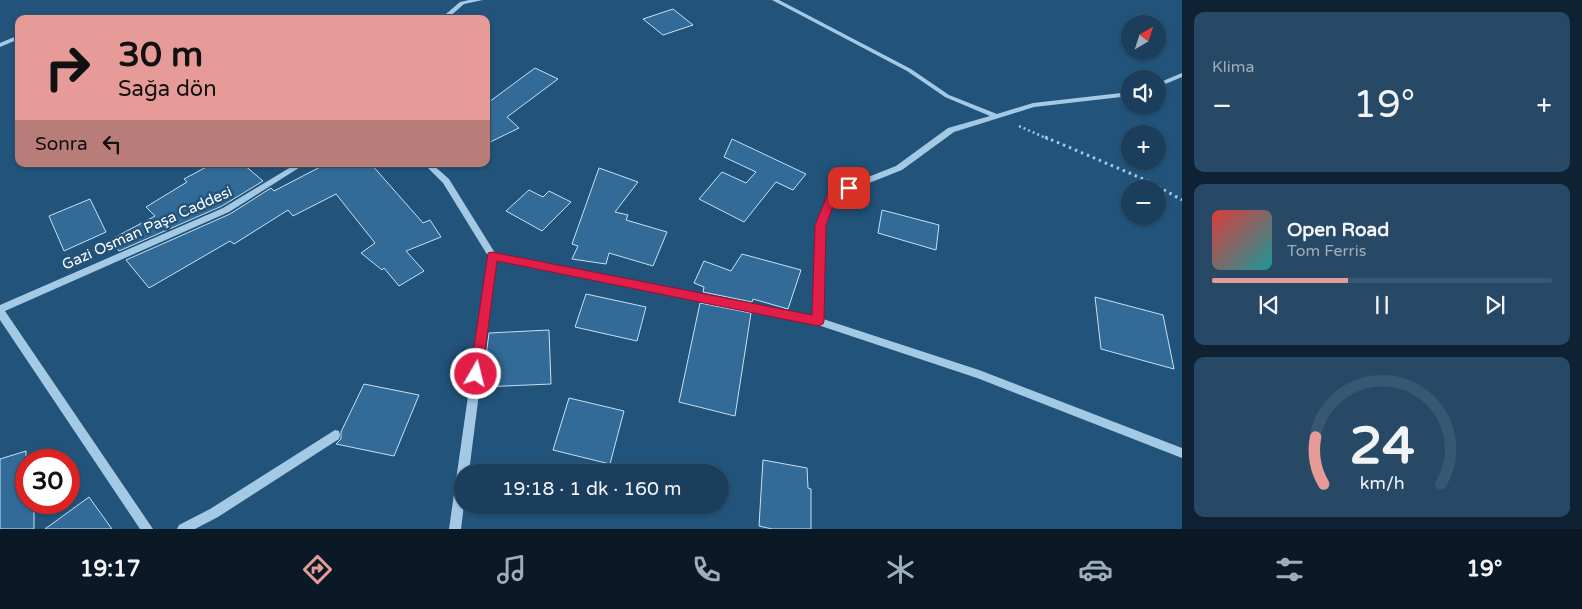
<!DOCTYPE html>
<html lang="tr">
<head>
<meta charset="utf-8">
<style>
  :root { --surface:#1a3e5c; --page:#274965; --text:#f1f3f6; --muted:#9faebb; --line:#385772; --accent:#e69b98 }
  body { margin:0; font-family:"Varela Round",sans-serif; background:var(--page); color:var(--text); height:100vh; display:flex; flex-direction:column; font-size:19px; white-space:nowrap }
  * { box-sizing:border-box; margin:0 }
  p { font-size:16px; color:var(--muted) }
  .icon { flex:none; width:28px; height:28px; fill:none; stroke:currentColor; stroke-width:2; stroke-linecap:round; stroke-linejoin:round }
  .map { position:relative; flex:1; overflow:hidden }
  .panel { display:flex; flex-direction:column; gap:12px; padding:12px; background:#0e2233; width:400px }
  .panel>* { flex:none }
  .guide { position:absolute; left:15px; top:15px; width:475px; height:152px; border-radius:10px; box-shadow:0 1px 4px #0004,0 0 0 1px var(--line); background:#e69b98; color:#111; overflow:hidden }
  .needle { width:32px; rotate:39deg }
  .tools { position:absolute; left:1121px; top:15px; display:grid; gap:10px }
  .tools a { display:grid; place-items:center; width:45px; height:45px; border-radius:50%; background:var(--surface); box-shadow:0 1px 4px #0004,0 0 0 1px var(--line); font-size:25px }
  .speed { position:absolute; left:15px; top:449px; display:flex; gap:10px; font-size:25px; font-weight:700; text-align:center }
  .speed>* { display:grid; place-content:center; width:65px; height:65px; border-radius:50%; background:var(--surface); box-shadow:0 1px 4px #0004,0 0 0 1px var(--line); line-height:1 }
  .speed .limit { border:8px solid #d22; background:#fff; color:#111 }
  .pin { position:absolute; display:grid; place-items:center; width:42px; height:42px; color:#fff; margin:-21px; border-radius:10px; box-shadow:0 2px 8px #0006 }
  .me { position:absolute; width:55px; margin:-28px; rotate:8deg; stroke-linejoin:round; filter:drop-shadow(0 0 4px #0008) }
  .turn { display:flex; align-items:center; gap:18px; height:105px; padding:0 20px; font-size:22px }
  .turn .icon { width:65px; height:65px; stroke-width:2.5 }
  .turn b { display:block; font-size:35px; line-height:42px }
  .then { display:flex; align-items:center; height:48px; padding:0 20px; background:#0003; gap:10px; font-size:19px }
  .big { font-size:38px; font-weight:600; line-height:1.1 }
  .panel .card { flex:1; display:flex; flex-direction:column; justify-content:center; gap:8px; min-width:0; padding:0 18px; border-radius:10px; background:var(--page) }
  .panel .dial { align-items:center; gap:0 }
  .dial svg { height:130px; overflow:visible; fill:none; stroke:var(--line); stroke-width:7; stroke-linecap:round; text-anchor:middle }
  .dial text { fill:var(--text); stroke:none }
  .song { display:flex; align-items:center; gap:15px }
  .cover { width:60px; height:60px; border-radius:8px; background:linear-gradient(135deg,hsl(0 70% 55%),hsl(180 70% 35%)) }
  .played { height:5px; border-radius:2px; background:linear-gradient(90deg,var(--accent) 40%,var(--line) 40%) }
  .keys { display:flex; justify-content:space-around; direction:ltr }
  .heat { display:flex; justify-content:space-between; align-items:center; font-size:28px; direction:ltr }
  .trip { position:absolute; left:454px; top:464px; width:275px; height:50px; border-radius:25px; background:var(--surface); box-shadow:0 1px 4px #0004,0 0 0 1px var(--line); font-weight:600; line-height:50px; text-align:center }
  .tab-bar { display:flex; height:80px; justify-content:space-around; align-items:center; background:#0a1925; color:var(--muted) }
  .tab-bar .icon { width:35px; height:35px }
  .tab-bar .active { color:var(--accent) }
  .tab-bar b { font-size:22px; color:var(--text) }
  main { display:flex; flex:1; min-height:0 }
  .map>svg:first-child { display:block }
</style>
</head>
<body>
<main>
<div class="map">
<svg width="1182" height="529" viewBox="0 0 1182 529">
  <rect width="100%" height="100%" fill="#22537a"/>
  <!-- building -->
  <path fill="#326b97" stroke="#c7e1f4" d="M673 9 693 25 663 35 643 19Z
    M535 68 558 79 507 117 519 128 486 144V100L489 102Z
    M732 139 806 174 793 190 776 182 744 222 699 199 722 172 746 183 756 172 724 157Z
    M212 164H243L263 181 222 206 119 251 110 240 155 216 146 207 187 182 184 179Z
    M326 164H371L423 223 430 220 441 237 406 251 424 271 399 286 384 268 382 270 361 253 375 243 336 194 293 216 288 210 234 244 230 241 149 288 126 260 230 214 271 188 274 191Z
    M599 168 638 182 615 212 628 215 626 220 667 232 653 266 609 253 606 264 572 259 578 246 572 244Z
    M529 190 543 197 549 191 571 202 542 231 506 211Z
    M90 199 106 232 64 251 49 216Z
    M882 210 939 225 936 250 878 233Z
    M742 254 801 270 788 309 753 299 752 302 703 292 704 287 694 283 704 261 731 271Z
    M586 294 646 307 637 341 575 327Z
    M1095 297 1163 315 1174 369 1101 349Z
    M700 303 751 313 735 416 679 402Z
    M549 330 551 384 482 387 489 333Z
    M364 384 419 395 394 456 336 444 341 439V432Z
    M569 398 624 411 610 464 553 450Z
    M26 451V502H34V529H0V459Z
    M763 460 807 468 808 488 811 489V529H772L759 526Z
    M89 497 112 529H45Z"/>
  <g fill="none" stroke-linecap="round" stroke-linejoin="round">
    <!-- path-far1 -->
    <path stroke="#a4c9e5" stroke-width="2.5" stroke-dasharray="2 3" stroke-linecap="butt" d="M1019 126 1048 139"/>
    <!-- path -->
    <path stroke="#a4c9e5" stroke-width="3" stroke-dasharray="2.5 4" stroke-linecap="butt" d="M1045 137 1148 181 1182 200"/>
    <!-- minor -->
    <path fill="#a4c9e5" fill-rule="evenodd" d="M469 0H483L464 4 447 19H440L460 2Z
      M772 0H779L911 69 949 95 997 114 1033 103 1130 92V96L1034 107 954 132 902 170 836 196 825 225 823 319 979 370 1182 448V458L977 378 818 325 496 260 469 472H462V505H464L461 529H449L488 256 443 183 424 164H432L449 179 495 253 813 316 817 225 830 192 896 166 948 128 990 116 945 97 907 71Z
      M19 35V39L0 47V43Z
      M1182 73V77L1158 87V83Z
      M296 164H305L229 212 5 311 153 529H140L0 320V305L223 208Z
      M335 430 339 431 340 435 339 439 218 517 195 529H177L179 525 210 509Z"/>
  </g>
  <!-- route -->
  <path fill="#e11d48" stroke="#92132f" d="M849 184 854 188 853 190 837 196 826 225 824 321 823 324 818 326 497 261 482 374 481 378 476 380 471 378 470 374 488 253 492 252 812 315 815 225 829 191Z"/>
  <g text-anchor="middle" stroke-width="5" stroke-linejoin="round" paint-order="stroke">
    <!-- street labels -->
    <g font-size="15" fill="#fff" stroke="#22537a">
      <text transform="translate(147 228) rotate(-24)" y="5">Gazi Osman Paşa Caddesi</text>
    </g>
  </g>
</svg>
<div class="tools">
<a><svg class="needle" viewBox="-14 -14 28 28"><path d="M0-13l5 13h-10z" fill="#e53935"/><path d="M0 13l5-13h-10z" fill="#9faebb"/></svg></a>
<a><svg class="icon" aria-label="sound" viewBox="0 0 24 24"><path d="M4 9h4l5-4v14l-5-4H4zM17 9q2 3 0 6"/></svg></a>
<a>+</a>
<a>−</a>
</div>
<div class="speed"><div class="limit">30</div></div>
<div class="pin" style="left:849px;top:188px;background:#d93025"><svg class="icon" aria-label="arrive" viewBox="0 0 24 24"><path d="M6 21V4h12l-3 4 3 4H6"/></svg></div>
<svg class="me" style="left:476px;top:374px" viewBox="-20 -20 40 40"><circle r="17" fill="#e11d48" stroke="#fff" stroke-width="3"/><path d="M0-11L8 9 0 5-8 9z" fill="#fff"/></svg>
<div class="trip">19:18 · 1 dk · 160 m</div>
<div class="guide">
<div class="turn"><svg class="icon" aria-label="right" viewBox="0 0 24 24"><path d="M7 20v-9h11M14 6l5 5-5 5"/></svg><div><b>30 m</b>Sağa dön</div></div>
<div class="then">Sonra<svg class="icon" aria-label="left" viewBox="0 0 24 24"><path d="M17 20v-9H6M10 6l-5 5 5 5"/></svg></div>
</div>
</div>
<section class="panel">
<div class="card"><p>Klima</p>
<div class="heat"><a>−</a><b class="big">19°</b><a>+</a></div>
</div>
<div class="card">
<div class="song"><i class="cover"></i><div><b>Open Road</b><p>Tom Ferris</p></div></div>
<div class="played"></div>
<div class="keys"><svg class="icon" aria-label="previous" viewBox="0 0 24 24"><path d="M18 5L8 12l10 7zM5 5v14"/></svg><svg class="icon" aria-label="pause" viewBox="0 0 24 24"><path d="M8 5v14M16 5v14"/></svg><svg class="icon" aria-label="next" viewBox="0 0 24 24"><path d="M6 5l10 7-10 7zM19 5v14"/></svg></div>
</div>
<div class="card dial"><svg viewBox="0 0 100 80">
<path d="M14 69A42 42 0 1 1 86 69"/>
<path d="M14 69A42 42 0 0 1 9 40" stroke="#e69b98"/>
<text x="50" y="56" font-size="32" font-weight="700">24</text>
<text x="50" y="72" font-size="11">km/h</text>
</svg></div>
</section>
</main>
<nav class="tab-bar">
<b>19:17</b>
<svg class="icon active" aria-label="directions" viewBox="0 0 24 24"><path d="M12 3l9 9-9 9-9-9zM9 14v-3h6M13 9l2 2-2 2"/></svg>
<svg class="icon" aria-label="music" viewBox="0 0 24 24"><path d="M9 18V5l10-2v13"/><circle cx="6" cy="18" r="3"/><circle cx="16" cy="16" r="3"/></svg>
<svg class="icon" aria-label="phone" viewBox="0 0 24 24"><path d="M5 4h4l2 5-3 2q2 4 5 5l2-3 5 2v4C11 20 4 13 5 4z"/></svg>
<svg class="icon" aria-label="climate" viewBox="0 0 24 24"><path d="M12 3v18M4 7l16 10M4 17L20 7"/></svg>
<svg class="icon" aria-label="car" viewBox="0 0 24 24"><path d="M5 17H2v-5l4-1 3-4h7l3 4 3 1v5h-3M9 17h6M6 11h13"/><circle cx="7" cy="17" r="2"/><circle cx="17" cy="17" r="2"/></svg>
<svg class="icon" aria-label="filters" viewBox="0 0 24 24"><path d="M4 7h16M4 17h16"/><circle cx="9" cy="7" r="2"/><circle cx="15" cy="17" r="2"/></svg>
<b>19°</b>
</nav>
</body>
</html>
